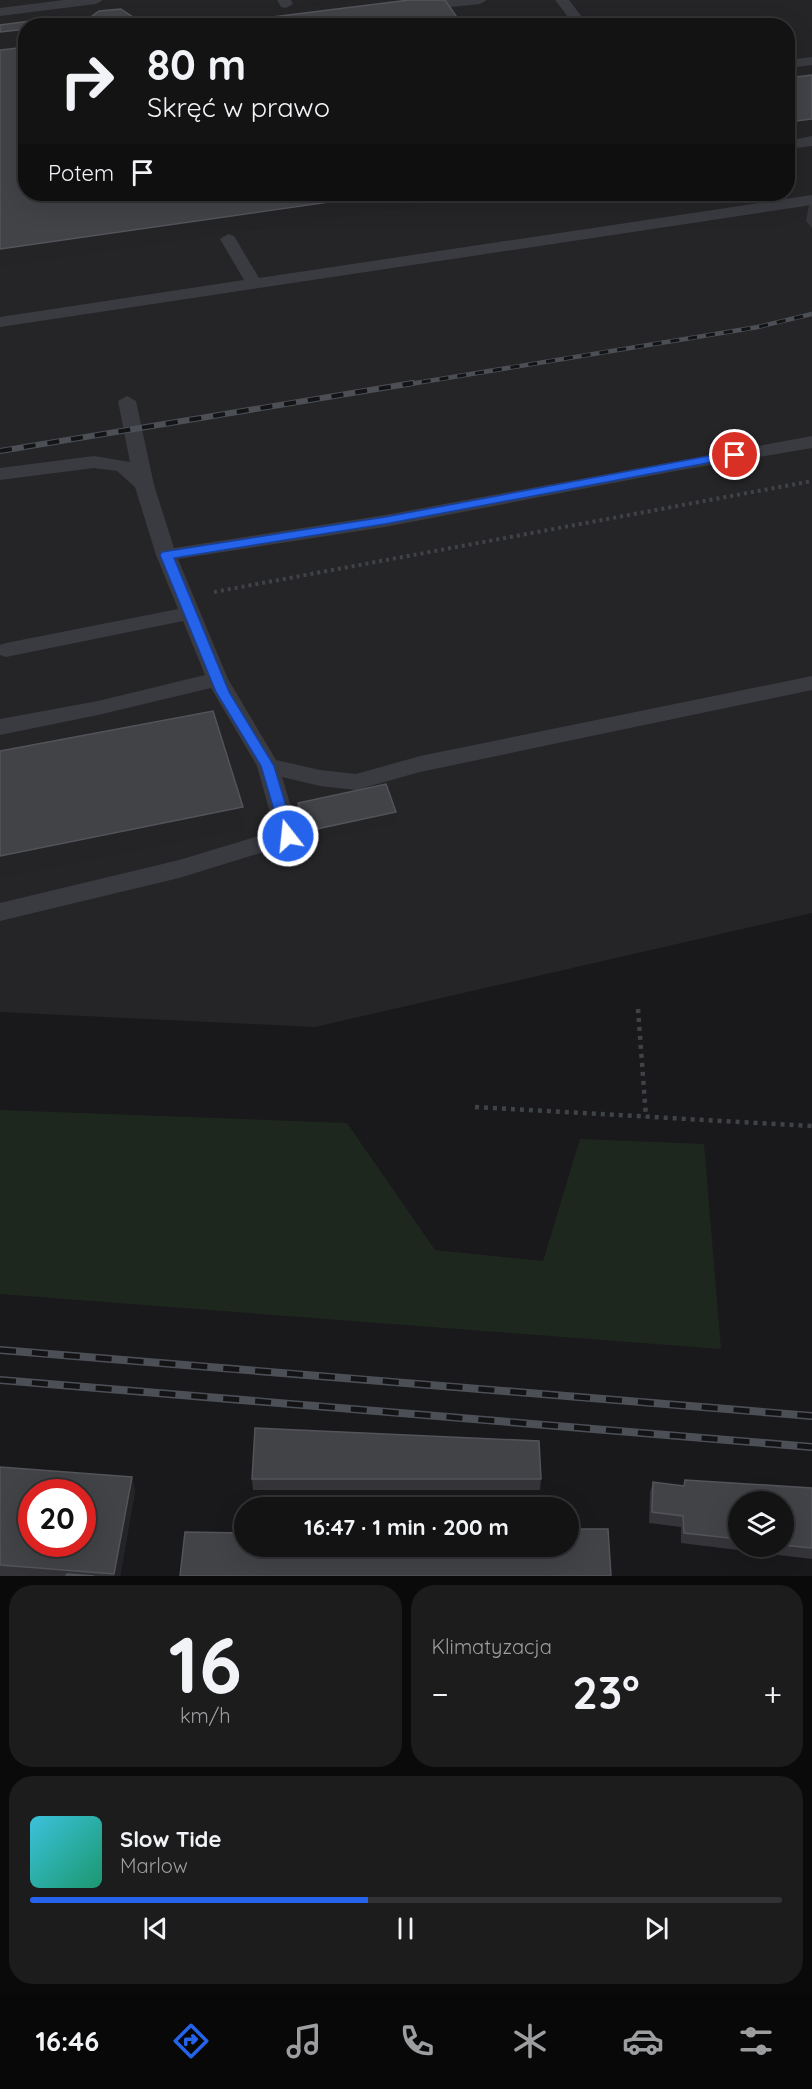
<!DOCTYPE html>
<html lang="pl">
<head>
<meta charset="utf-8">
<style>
  :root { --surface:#131314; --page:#1c1c1d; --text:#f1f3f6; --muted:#9d9ea0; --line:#323234; --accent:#2563eb }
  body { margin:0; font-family:Quicksand,sans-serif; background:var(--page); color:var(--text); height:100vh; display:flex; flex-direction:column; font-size:22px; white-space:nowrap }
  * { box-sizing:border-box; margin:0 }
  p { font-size:20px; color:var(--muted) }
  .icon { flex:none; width:33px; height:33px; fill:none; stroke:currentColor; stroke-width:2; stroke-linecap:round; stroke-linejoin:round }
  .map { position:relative; height:1576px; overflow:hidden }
  .sheet { display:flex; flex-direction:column; gap:9px; padding:9px; background:#0a0a0b; flex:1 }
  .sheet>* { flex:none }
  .hud { position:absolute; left:18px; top:18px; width:777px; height:183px; border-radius:24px; box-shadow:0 6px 24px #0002,0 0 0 2px var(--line); background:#131314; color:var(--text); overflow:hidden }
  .tools { position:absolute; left:728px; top:1491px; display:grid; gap:12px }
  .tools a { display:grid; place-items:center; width:66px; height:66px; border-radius:50%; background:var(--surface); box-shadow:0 6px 24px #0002,0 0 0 2px var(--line); font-size:30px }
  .speed { position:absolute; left:18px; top:1479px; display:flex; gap:12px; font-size:30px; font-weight:700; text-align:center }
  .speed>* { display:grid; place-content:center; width:78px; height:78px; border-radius:50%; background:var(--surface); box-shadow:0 6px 24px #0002,0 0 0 2px var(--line); line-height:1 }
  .speed .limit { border:9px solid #d22; background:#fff; color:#111 }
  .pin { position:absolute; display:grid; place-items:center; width:51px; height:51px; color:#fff; margin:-26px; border:3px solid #fff; border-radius:50%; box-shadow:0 2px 6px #0007 }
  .me { position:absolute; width:66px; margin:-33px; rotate:344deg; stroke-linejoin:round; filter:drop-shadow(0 0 4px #0008) }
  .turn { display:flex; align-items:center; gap:21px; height:126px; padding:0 30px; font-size:27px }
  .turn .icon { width:78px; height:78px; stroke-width:2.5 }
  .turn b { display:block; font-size:42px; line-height:51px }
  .then { display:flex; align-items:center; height:57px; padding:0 30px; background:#0003; gap:12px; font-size:22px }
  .big { font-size:45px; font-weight:700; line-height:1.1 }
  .sheet .card { flex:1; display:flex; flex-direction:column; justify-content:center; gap:9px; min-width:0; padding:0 21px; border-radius:24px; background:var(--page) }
  .sheet .dial { align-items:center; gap:0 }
  .dial b { font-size:78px; line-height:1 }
  .song { display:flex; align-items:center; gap:18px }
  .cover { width:72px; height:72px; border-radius:9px; background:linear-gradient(135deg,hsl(190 70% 55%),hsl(160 70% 35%)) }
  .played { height:6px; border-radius:3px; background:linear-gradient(90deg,var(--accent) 45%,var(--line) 45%) }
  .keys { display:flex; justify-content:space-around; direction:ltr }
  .heat { display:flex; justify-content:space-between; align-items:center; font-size:33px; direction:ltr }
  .sheet .tiles { flex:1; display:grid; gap:9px; grid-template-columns:1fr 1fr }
  .card:last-child { grid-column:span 2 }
  .trip { position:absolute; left:234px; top:1497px; width:345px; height:60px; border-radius:30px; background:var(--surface); box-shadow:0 6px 24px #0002,0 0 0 2px var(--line); font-weight:700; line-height:60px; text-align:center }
  .menu { display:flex; height:96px; justify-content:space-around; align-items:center; background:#080808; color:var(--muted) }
  .menu .icon { width:42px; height:42px }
  .menu .on { color:var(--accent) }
  .menu b { font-size:27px; color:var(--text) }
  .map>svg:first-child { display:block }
</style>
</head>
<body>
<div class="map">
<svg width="812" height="1576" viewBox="0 0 812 1576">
  <rect width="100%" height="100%" fill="#19191b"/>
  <!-- built -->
  <path fill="#252528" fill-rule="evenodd" d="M0 0H812V913L315 1027 0 1012ZM26 26H788V194H26Z"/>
  <!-- green -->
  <path fill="#1e271e" d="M0 1110 347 1123 435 1250 543 1261 580 1139 704 1144 721 1349 0 1294Z"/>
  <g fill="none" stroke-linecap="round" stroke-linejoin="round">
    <!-- path-far1 -->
    <path stroke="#3f4348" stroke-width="4" stroke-dasharray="3 4" stroke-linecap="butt" d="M214 592 812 481"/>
    <!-- path -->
    <path stroke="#3f4348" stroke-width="4.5" stroke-dasharray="4 5" stroke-linecap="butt" d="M638 1009 646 1117
      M475 1107 812 1126"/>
    <!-- lane -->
    <path fill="#393b41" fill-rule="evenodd" d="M64 0H103L96 4 0 16V8Z
      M277 0H291L293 4 286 8 281 7Z
      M432 0H487L480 4 442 8 437 7Z
      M555 0H569L589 26H575Z
      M812 57V65L788 68V60Z
      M812 136V146L788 149V141Z
      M812 195V205L0 327V317L244 280 220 239 228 234 234 236 259 278Z
      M127 396 136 401 154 485 174 548 385 515 812 436V448L676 471 385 527 178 559 228 679 276 760 320 770 356 774 420 756 812 676V690L420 772 356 790 320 786 282 777 300 836 296 842 179 878 0 921V903L179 860 275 831 257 766 211 688 98 715 0 735V719L98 701 205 675 183 621 6 657 0 655V645L6 643 178 609 156 555 135 487 117 471 94 468 0 480V468L94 456 130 462 118 401Z"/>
    <!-- rail-far2 casing -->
    <g stroke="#4c5056" stroke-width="4.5">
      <path id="rail-far2" d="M404 385 758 327 812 314"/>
    </g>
    <!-- rail-far1 casing -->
    <g stroke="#4c5056" stroke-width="6">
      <path id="rail-far1" d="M0 451 413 383"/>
    </g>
    <!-- rail casing -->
    <g stroke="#4c5056" stroke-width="8">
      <path id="rail" d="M0 1350 812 1416
        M0 1380 812 1447"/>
    </g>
    <!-- rail-far2 -->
    <use href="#rail-far2" stroke="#141416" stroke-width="3" stroke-dasharray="9" stroke-linecap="butt"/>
    <!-- rail-far1 -->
    <use href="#rail-far1" stroke="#141416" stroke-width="4" stroke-dasharray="12" stroke-linecap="butt"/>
    <!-- rail -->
    <use href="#rail" stroke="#141416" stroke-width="5" stroke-dasharray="16" stroke-linecap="butt"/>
  </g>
  <!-- wall -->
  <path fill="#353539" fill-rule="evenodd" d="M812 204V228L806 221 809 205Z
    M298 803 396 825 308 844 298 816Z
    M0 1467 132 1477 135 1491 120 1576H0Z
    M252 1479H541L540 1490H253Z
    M653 1482 683 1486 812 1488V1559L681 1543V1527L649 1523 650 1492ZM738 1502H783V1546H738Z"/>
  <!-- shaded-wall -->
  <path fill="#242427" d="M311 0H357L311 5Z
    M133 17 134 26H123Z
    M26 29V35L0 38V32Z
    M812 119V134L788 138V122Z
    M385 194H499L0 266V249Z
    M243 807 245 829 0 878V856Z
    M396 812V825L308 844 307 831Z
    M132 1477 135 1491 120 1576H114V1574Z"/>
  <!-- building -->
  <path fill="#414347" stroke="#525459" stroke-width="1.5" fill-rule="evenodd" d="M409 0H445L463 26H200Z
    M121 9 133 17 132 21 125 25 95 26 90 24 88 19 99 11Z
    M30 21 41 22 42 26H26V29L0 32V25Z
    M26 47V194H385L0 249V50Z
    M812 75V119L788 122V78Z
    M213 711 243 807 0 856V751Z
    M386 784 396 812 307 831 298 803Z
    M255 1428 539 1441 541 1479H252Z
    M0 1467 132 1477 114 1574 0 1565ZM32 1492H82V1544H32Z
    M685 1480 812 1488V1548L783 1545V1502H738V1539L684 1533 683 1516 652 1512 653 1482 684 1486Z
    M568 1529H608L611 1576H180L185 1532 244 1533V1546H568Z
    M67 1574 94 1576H66Z"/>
  <!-- route -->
  <path fill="#2563eb" stroke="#184099" stroke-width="1.5" d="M735 451 741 455 739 457 385 524 174 558 229 692 274 766 295 836 288 841 283 840 261 766 216 692 160 555 162 552 385 517Z"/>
</svg>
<div class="tools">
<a><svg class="icon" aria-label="layers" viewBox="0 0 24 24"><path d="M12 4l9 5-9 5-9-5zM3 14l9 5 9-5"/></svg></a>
</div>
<div class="speed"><div class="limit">20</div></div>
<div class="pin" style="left:735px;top:455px;background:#d93025"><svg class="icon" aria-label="arrive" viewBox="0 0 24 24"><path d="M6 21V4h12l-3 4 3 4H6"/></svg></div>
<svg class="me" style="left:288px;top:836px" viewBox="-20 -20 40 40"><circle r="17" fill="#2563eb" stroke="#fff" stroke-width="3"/><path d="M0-11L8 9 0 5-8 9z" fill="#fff"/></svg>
<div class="trip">16:47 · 1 min · 200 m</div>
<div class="hud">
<div class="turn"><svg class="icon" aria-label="right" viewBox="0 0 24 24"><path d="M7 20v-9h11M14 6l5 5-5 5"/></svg><div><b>80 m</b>Skręć w prawo</div></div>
<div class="then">Potem<svg class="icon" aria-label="arrive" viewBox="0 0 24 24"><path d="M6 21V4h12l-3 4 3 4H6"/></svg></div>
</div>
</div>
<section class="sheet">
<div class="tiles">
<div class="card dial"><b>16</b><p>km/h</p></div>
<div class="card"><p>Klimatyzacja</p>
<div class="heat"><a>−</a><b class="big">23°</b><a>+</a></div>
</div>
<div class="card">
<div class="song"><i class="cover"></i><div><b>Slow Tide</b><p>Marlow</p></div></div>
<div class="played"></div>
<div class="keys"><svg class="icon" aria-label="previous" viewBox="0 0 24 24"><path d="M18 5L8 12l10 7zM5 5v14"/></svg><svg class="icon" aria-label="pause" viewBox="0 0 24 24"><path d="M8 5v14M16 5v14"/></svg><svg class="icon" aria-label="next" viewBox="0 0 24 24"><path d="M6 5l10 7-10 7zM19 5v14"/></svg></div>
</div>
</div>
</section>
<nav class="menu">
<b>16:46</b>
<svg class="icon on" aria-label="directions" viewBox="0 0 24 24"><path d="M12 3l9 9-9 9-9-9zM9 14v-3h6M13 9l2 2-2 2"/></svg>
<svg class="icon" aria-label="music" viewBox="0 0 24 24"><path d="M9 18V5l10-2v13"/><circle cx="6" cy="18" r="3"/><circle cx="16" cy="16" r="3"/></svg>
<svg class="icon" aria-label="phone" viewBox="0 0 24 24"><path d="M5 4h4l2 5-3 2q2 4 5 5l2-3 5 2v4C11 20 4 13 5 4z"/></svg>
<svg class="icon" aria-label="climate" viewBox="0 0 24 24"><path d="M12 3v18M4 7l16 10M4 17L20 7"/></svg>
<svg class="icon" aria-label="car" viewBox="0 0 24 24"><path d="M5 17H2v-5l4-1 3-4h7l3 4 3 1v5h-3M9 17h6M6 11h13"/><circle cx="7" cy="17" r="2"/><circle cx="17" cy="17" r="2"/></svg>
<svg class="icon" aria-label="filters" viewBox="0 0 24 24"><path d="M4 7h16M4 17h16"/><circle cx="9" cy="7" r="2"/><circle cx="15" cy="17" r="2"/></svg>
</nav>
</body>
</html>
